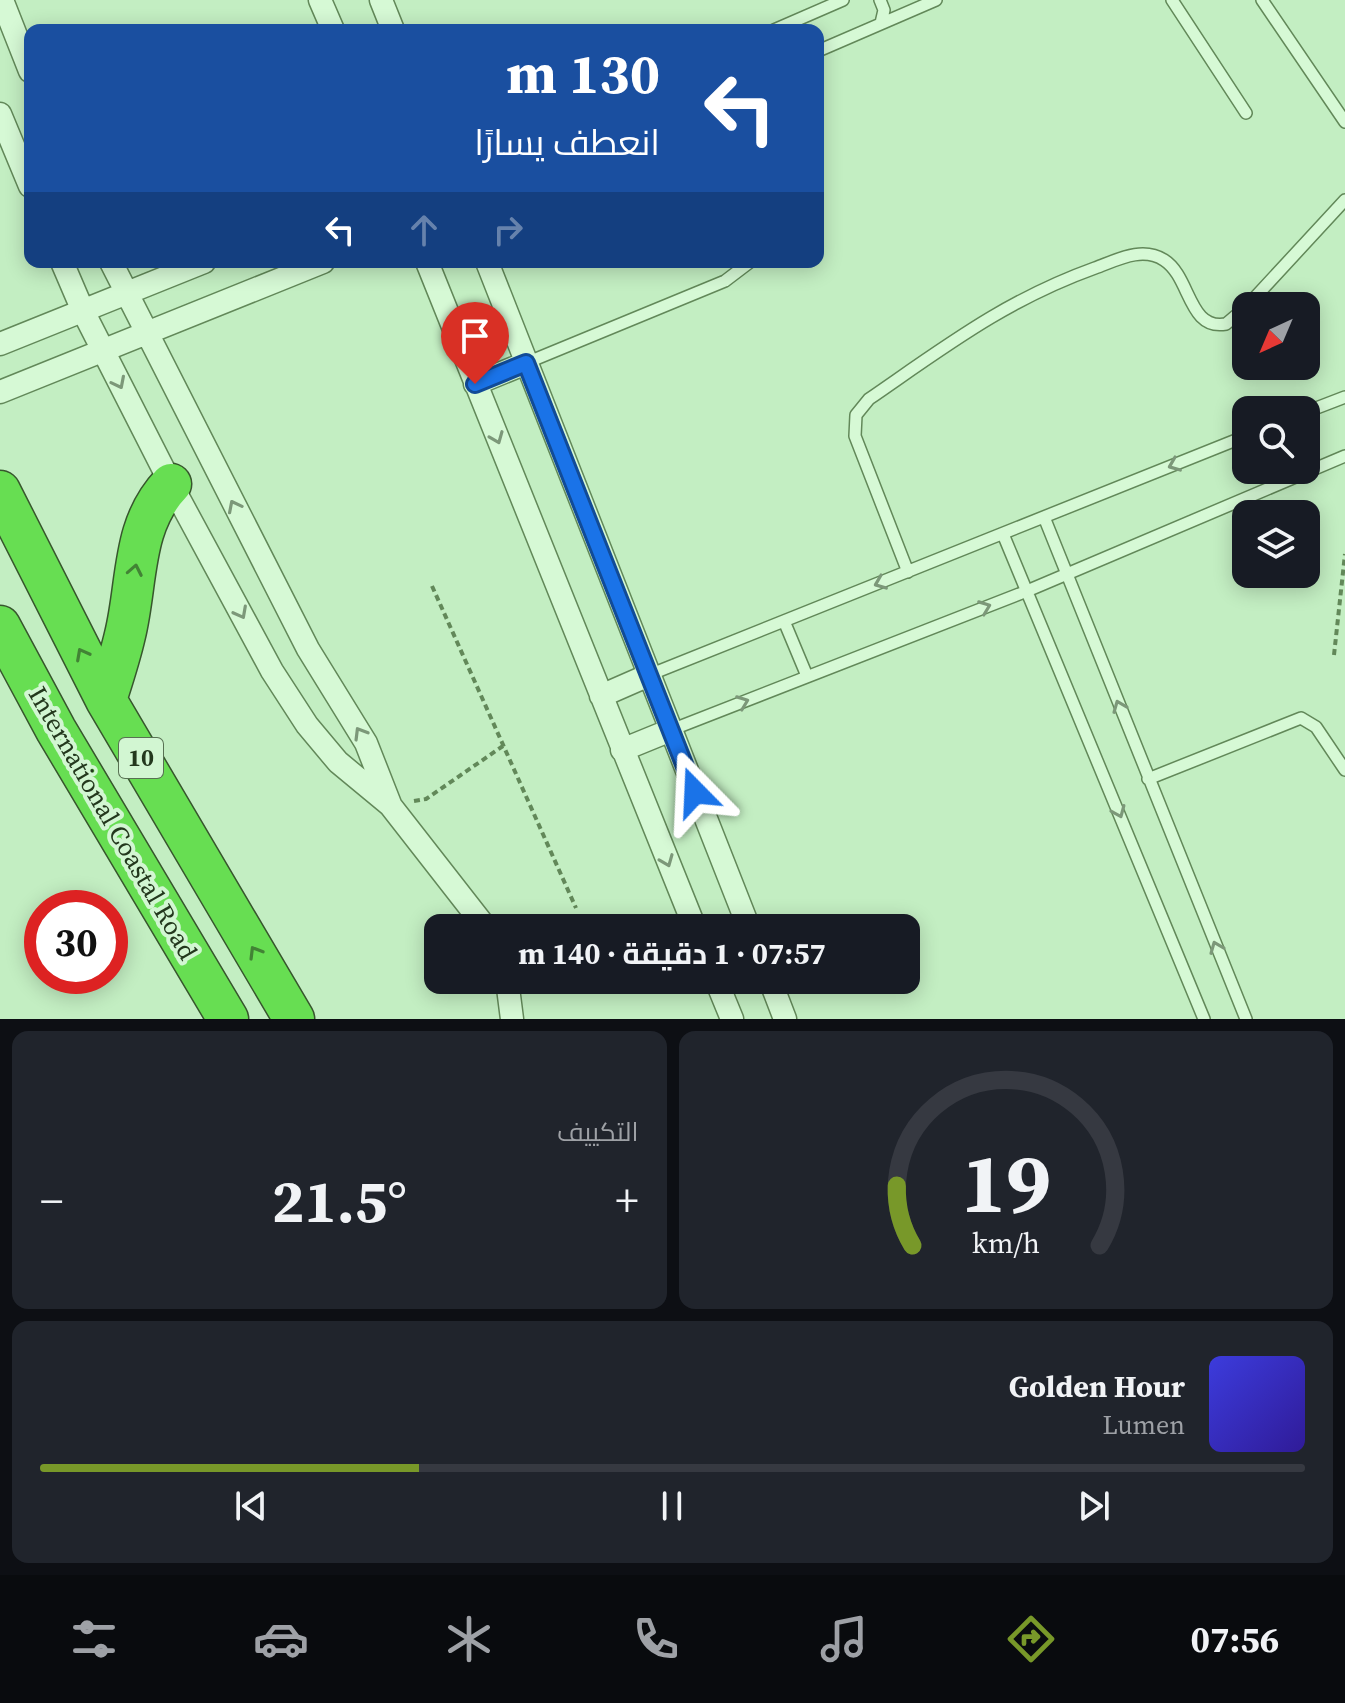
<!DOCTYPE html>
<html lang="ar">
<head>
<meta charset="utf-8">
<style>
  :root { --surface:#171b24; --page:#20242c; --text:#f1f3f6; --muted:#9ea1a6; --line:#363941; --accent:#789829 }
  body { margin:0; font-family:"Source Serif 4",Cairo,serif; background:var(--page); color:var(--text); direction:rtl; height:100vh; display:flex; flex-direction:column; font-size:30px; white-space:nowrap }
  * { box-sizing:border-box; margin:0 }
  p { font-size:26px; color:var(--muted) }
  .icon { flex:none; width:44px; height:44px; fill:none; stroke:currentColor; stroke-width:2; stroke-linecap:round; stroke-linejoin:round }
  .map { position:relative; height:1019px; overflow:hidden; direction:ltr }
  .drawer { display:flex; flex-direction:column; gap:12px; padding:12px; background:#0d0f14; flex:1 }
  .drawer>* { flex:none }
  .banner { position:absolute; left:24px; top:24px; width:800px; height:244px; border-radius:16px; box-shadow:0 4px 20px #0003; direction:rtl; background:#1a4fa0; color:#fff; overflow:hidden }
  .needle { width:52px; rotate:224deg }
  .tools { position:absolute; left:1232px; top:292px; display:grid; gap:16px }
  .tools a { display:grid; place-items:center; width:88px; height:88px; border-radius:16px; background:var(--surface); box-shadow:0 4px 20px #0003; font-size:40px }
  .speed { position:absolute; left:24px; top:890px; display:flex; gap:16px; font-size:40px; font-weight:700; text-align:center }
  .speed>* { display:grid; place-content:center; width:104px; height:104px; border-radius:50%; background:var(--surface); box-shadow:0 4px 20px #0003; line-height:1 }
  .speed .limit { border:12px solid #d22; background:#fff; color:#111 }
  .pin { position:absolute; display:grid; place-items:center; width:68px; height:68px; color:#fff; margin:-82px -34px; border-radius:50% 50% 50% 0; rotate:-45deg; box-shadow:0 0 8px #0007 }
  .pin .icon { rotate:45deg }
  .me { position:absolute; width:88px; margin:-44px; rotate:339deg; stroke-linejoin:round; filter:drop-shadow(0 0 6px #0008) }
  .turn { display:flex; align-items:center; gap:28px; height:168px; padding:0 32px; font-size:36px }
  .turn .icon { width:104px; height:104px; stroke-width:2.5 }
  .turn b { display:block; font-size:56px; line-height:68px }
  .lanes { display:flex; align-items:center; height:76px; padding:0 32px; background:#0003; justify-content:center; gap:40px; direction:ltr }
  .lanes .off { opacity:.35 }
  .big { font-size:60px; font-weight:700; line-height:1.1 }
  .drawer .widget { flex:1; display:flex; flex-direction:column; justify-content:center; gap:12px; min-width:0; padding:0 28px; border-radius:16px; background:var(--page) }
  .drawer .dial { align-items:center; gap:0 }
  .dial svg { height:208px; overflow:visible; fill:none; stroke:var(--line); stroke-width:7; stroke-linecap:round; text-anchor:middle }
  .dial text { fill:var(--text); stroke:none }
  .song { display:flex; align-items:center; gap:24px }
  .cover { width:96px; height:96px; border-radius:12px; background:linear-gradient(135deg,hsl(240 70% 55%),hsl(250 70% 35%)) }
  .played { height:8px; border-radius:4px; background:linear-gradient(90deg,var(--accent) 30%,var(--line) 30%) }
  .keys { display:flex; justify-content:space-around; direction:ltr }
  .heat { display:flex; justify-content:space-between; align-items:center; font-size:44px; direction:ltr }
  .drawer .tiles { flex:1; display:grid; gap:12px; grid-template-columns:1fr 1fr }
  .widget:last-child { grid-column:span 2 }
  .trip { position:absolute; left:424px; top:914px; width:496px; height:80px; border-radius:16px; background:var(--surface); box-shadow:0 4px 20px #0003; font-weight:700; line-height:80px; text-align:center; direction:rtl }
  .tab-bar { display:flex; height:128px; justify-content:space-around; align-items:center; background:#090b0e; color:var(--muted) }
  .tab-bar .icon { width:56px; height:56px }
  .tab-bar .selected { color:var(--accent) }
  .tab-bar b { font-size:36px; color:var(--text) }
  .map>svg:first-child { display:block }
</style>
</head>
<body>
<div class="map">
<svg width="1345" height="1019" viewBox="0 0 1345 1019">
  <rect width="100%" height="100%" fill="#c3eec2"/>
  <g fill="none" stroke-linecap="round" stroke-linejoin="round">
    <!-- lane casing -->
    <g stroke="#628859" stroke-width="14">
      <path id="lane" d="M880 0 884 10 881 23
        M1172 0 1246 113
        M1262 0 1345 122
        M774 30 843 0
        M818 51 936 0
        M1247 306 1345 200
        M526 363 725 281 750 262
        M1306 412 1345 397
        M1044 517 1246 1019
        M1003 534 1204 1019
        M908 572 855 436 856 415 869 399C946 346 1006 300 1095 268 1117 260 1142 246 1164 260 1191 277 1188 331 1226 324L1246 307
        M784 621 807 676
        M649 675 1246 436
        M671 730 1027 591 1345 456
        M1148 779 1301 718 1316 727 1345 770"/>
    </g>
    <!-- street casing -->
    <g stroke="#628859" stroke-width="25">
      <path id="street" d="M2 0 30 71
        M320 0 333 30
        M381 0 393 30
        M0 114 30 186
        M62 262 83 311 171 484 272 671 307 725 338 762 390 805 486 928
        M111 262 308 649 366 743 390 804
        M427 262 695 928
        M487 262 749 928
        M0 344 204 262
        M475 384 526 363
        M0 392 323 262
        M601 696 649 675
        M622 750 671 730
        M507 980 512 1019
        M716 980 732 1019
        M770 980 785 1019"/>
    </g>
    <!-- highway casing -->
    <g stroke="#37562d" stroke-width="43">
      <path id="highway" d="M0 491 106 700 294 1019
        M0 626 56 730 228 1019
        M106 700C113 678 120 657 125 635 138 582 131 526 171 484"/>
    </g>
    <!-- path -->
    <path stroke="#628859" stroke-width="4" stroke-dasharray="6 4" stroke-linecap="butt" d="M432 586 576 908
      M1334 655 1345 554
      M414 801 426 799 503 746"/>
    <!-- lane -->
    <use href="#lane" stroke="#d6f9d5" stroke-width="11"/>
    <!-- street -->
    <use href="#street" stroke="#d6f9d5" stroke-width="22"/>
    <!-- highway -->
    <use href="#highway" stroke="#67de52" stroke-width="40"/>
  </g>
  <!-- one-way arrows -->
  <defs><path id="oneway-chevron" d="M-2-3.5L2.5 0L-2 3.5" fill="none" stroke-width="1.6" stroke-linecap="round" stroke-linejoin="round" transform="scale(2)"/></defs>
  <g stroke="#7c9879">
    <use href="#oneway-chevron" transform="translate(119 383) rotate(63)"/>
    <use href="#oneway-chevron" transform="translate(497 438) rotate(68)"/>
    <use href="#oneway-chevron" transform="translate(1174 465) rotate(158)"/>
    <use href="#oneway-chevron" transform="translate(234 506) rotate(-117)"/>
    <use href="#oneway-chevron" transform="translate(880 583) rotate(158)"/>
    <use href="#oneway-chevron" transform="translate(985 607) rotate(-21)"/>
    <use href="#oneway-chevron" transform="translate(241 613) rotate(62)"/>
    <use href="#oneway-chevron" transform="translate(743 702) rotate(-21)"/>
    <use href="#oneway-chevron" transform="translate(1119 706) rotate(-112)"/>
    <use href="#oneway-chevron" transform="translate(360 733) rotate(-121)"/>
    <use href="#oneway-chevron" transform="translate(1119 812) rotate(67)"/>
    <use href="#oneway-chevron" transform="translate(667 861) rotate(68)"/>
    <use href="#oneway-chevron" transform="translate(1216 947) rotate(-112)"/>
  </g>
  <g stroke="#428335">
    <use href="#oneway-chevron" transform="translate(135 570) rotate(-79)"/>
    <use href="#oneway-chevron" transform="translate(82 654) rotate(-118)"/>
    <use href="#oneway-chevron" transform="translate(255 952) rotate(-121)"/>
  </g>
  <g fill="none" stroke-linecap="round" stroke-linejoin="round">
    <!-- route casing -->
    <g stroke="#114b97" stroke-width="20">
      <path id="route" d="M475 384 526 363 695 792"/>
    </g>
    <!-- route -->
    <use href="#route" stroke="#1a73e8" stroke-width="14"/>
  </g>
  <g text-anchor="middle" stroke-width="8" stroke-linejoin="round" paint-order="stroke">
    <!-- shield labels -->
    <rect fill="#d2f6d2" stroke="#587153" stroke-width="2" x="119" y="738" width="44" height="40" rx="6"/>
    <g font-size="24" font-weight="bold" fill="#23381d">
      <text x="141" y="766">10</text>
    </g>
    <!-- street labels -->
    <g font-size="26" fill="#23381d" stroke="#d2f6d2">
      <text transform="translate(113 823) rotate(60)" y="9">International Coastal Road</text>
    </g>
  </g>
</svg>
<div class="tools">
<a><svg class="needle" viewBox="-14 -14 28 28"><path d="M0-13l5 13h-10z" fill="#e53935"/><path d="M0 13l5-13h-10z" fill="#9ea1a6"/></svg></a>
<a><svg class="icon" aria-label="search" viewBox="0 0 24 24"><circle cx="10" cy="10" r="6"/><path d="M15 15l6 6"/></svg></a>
<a><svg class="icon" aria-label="layers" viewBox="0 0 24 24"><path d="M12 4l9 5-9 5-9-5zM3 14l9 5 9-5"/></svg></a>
</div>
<div class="speed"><div class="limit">30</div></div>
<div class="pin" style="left:475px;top:384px;background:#d93025"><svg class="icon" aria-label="arrive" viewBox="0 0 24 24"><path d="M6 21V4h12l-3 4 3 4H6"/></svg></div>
<svg class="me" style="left:695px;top:792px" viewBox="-20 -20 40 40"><path d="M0-17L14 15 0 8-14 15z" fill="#1a73e8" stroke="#fff" stroke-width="4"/></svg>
<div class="trip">07:57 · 1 دقيقة · 140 m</div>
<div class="banner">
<div class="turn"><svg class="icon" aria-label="left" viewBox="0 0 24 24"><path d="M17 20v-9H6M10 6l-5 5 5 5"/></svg><div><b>130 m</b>انعطف يسارًا</div></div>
<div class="lanes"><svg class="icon" aria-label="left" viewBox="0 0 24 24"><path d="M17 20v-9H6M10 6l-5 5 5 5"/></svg><svg class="icon off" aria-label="ahead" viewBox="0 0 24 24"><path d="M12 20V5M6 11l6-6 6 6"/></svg><svg class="icon off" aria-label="right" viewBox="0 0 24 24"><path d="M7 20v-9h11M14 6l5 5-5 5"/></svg></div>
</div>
</div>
<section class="drawer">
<div class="tiles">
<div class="widget dial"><svg viewBox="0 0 100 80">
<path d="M14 69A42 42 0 1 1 86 69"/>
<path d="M14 69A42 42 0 0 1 8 46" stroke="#789829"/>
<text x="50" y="56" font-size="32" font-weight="700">19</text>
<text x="50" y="72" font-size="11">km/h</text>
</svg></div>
<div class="widget"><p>التكييف</p>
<div class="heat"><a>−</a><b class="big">21.5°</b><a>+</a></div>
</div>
<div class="widget">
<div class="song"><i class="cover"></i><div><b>Golden Hour</b><p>Lumen</p></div></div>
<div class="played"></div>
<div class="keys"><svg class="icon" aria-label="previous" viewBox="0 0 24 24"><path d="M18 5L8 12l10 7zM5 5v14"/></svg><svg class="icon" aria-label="pause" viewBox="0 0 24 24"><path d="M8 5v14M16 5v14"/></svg><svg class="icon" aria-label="next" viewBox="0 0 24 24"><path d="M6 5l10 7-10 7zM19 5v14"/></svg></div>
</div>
</div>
</section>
<nav class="tab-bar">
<b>07:56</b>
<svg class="icon selected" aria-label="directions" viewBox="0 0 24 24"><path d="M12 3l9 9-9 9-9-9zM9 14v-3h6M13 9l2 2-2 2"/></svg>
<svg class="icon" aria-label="music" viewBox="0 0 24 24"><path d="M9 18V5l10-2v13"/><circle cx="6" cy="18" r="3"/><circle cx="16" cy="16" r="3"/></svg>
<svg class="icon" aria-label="phone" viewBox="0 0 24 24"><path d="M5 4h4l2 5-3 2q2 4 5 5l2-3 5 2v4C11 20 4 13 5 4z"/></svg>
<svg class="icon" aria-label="climate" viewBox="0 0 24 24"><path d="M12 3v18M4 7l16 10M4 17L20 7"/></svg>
<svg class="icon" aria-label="car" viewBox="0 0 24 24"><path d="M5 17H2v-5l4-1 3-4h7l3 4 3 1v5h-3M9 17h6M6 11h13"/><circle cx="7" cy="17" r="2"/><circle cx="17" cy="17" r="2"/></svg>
<svg class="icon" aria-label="filters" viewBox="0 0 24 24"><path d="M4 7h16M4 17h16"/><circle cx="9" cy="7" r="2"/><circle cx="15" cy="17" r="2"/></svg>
</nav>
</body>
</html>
